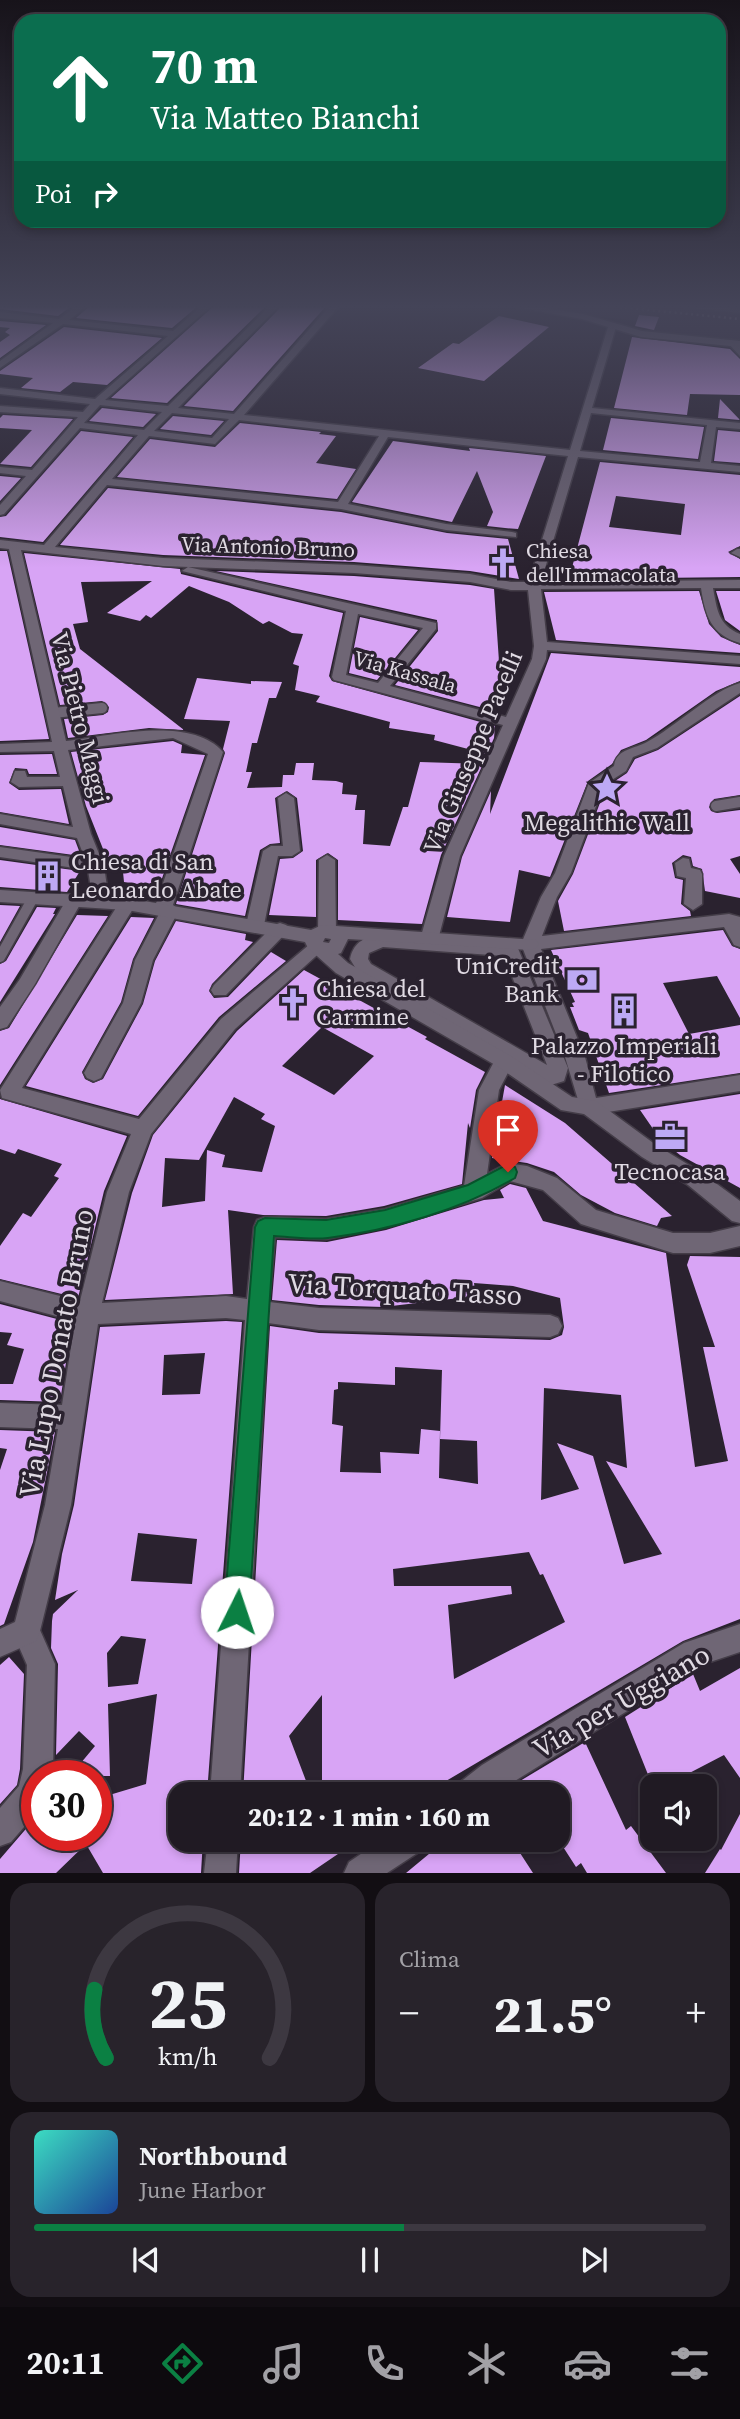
<!DOCTYPE html>
<html lang="it">
<head>
<meta charset="utf-8">
<style>
  :root { --surface:#201a23; --page:#28232b; --text:#f1f3f6; --muted:#a2a1a6; --line:#3d3841; --accent:#0b8043 }
  body { margin:0; font-family:"Source Serif 4",serif; background:var(--page); color:var(--text); height:100vh; display:flex; flex-direction:column; font-size:26px; white-space:nowrap }
  * { box-sizing:border-box; margin:0 }
  p { font-size:23px; color:var(--muted) }
  .icon { flex:none; width:38px; height:38px; fill:none; stroke:currentColor; stroke-width:2; stroke-linecap:round; stroke-linejoin:round }
  .map { position:relative; height:1873px; overflow:hidden }
  .panel { display:flex; flex-direction:column; gap:10px; padding:10px; background:#120e13; flex:1 }
  .panel>* { flex:none }
  .hud { position:absolute; left:14px; top:14px; width:712px; height:214px; border-radius:21px; box-shadow:0 4px 10px #0003,0 0 0 2px var(--line); background:#0b6e4f; color:#fff; overflow:hidden }
  .tools { position:absolute; left:640px; top:1774px; display:grid; gap:14px }
  .tools a { display:grid; place-items:center; width:77px; height:77px; border-radius:14px; background:var(--surface); box-shadow:0 4px 10px #0003,0 0 0 2px var(--line); font-size:35px }
  .speed { position:absolute; left:21px; top:1760px; display:flex; gap:14px; font-size:35px; font-weight:700; text-align:center }
  .speed>* { display:grid; place-content:center; width:91px; height:91px; border-radius:50%; background:var(--surface); box-shadow:0 4px 10px #0003,0 0 0 2px var(--line); line-height:1 }
  .speed .limit { border:10px solid #d22; background:#fff; color:#111 }
  .pin { position:absolute; display:grid; place-items:center; width:60px; height:60px; color:#fff; margin:-72px -30px; border-radius:50% 50% 50% 0; rotate:-45deg; box-shadow:0 0 7px #0007 }
  .pin .icon { rotate:45deg }
  .me { position:absolute; width:77px; margin:-38px; rotate:4deg; stroke-linejoin:round; filter:drop-shadow(0 0 5px #0008) }
  .turn { display:flex; align-items:center; gap:24px; height:147px; padding:0 21px; font-size:32px }
  .turn .icon { width:91px; height:91px; stroke-width:2.5 }
  .turn b { display:block; font-size:49px; line-height:60px }
  .then { display:flex; align-items:center; height:66px; padding:0 21px; background:#0003; gap:14px; font-size:26px }
  .big { font-size:52px; font-weight:800; line-height:1.1 }
  .panel .widget { flex:1; display:flex; flex-direction:column; justify-content:center; gap:10px; min-width:0; padding:0 24px; border-radius:21px; background:var(--page) }
  .panel .dial { align-items:center; gap:0 }
  .dial svg { height:182px; overflow:visible; fill:none; stroke:var(--line); stroke-width:7; stroke-linecap:round; text-anchor:middle }
  .dial text { fill:var(--text); stroke:none }
  .song { display:flex; align-items:center; gap:21px }
  .cover { width:84px; height:84px; border-radius:10px; background:linear-gradient(135deg,hsl(170 70% 55%),hsl(220 70% 35%)) }
  .played { height:7px; border-radius:4px; background:linear-gradient(90deg,var(--accent) 55%,var(--line) 55%) }
  .keys { display:flex; justify-content:space-around; direction:ltr }
  .heat { display:flex; justify-content:space-between; align-items:center; font-size:38px; direction:ltr }
  .panel .tiles { flex:1; display:grid; gap:10px; grid-template-columns:1fr 1fr }
  .widget:last-child { grid-column:span 2 }
  .trip { position:absolute; left:168px; top:1782px; width:402px; height:70px; border-radius:21px; background:var(--surface); box-shadow:0 4px 10px #0003,0 0 0 2px var(--line); font-weight:800; line-height:70px; text-align:center }
  .tabs { display:flex; height:112px; justify-content:space-around; align-items:center; background:#0d0a0e; color:var(--muted) }
  .tabs .icon { width:49px; height:49px }
  .tabs .current { color:var(--accent) }
  .tabs b { font-size:32px; color:var(--text) }
  .map>svg:first-child { display:block }
</style>
</head>
<body>
<div class="map">
<svg width="740" height="1873" viewBox="0 0 740 1873">
  <rect width="100%" height="100%" fill="#2a222f"/>
  <!-- built -->
  <path fill="#382d3f" d="M528 305H653L740 314V342L647 333 650 322 542 311Z"/>
  <!-- building -->
  <path fill="#d8a4f5" fill-rule="evenodd" d="M0 305H73L58 316 0 309Z
    M91 305H199L172 328 76 318Z
    M215 305H267L167 403 111 398Z
    M283 305H327L233 411 184 406Z
    M639 315 659 317 654 330 635 326Z
    M499 316 549 327 484 381 418 368 453 343 459 344Z
    M0 321 46 325 0 358V342L10 335 5 332 10 328 0 327Z
    M64 327 162 338 107 385 73 382 60 392 21 388 33 378 0 374V371Z
    M632 337 730 349 740 359V395L690 394 687 415 614 408Z
    M720 399 740 420 718 418Z
    M102 408 156 414 143 427 89 421Z
    M3 415 73 419 31 467 0 464 32 430 0 428V418Z
    M173 416 224 421 211 435 160 429Z
    M611 418 704 427 698 459 603 450Z
    M240 423 321 432 319 434 336 436 316 463 356 469 337 499 117 477 150 439 215 447Z
    M718 430 740 432V463L714 461Z
    M81 431 133 437 43 542 0 537V517L6 516Z
    M393 441 470 451 469 448 546 456 518 529 505 528 487 526 493 512 477 471 452 522 352 502Z
    M600 462 740 475V546L728 552 740 559V577L569 579ZM616 496 685 504 681 535 609 527Z
    M0 476 21 478 0 501Z
    M108 488 341 512 447 533 508 539 519 579 470 571 354 562 163 555 60 545Z
    M0 551H7L49 739 0 741Z
    M24 553 180 569 181 574 343 613 329 676 332 681 495 726 494 738 487 754 434 740 435 735 389 728 390 722 316 702 320 696 295 690 299 666 293 664 303 634 292 633 269 621 263 624 229 602 189 586 151 618 146 615 140 621 107 613 152 581 81 582 88 622 73 624 80 649 184 730 149 728 68 738 64 719 103 715 108 712 109 707 102 701 60 705Z
    M216 571 354 576 470 585 494 589 500 676 495 711 395 685 438 631 437 620Z
    M699 591 709 624 721 637 740 645V653L556 640 544 592Z
    M716 591H740V631L725 620Z
    M360 617 418 630 377 680 349 673Z
    M551 653 740 667V681L716 691 646 740 621 750 612 764 588 781 550 877 519 870 510 922 447 917 462 857 491 791 490 814Z
    M197 678 251 684V681L282 682 276 698H269L257 743H252L246 772H252L247 788 282 787 283 775H294L296 763H314L312 780 336 781 343 783 342 794 357 795 355 810H365L363 844 390 846 403 807H408L420 762 483 764 441 855 422 924 338 920V860L328 853 316 860V917L269 915 280 859 293 858 303 851 297 798 287 791 275 798 280 843 270 844 260 850 245 916 176 904 225 753 223 749 230 721 184 719Z
    M740 696V795L714 799 709 807 711 811 717 813 740 810V856L730 859 740 874V898L705 891 702 869 693 866 691 857 683 855 672 863 675 878 683 880 681 904 690 911 691 916 564 931 558 901 573 874 606 787 627 773 635 759 658 750Z
    M173 741 182 745 181 753 205 755 159 887 124 882 122 862 109 864 86 806 71 752Z
    M52 754 57 774H29L27 769 15 768 9 783 19 790 61 789 69 824 0 812V755Z
    M0 827 75 840 81 856 0 845Z
    M0 860 80 871 67 892 0 887Z
    M0 905 20 906 0 942Z
    M37 907 56 908 53 914H55L0 1002V964L6 961Z
    M77 915 108 916 0 1085V1031L9 1028Z
    M131 917 154 918 133 959 121 1002 82 1072 85 1079 93 1083 103 1079 143 1004 155 961 176 921 246 934 245 940 253 942 212 984 209 991 214 998 228 997 271 952 286 961 219 1017 138 1116 26 1086Z
    M723 930 732 946 740 949V1018L717 976 663 983 689 1034 740 1025V1073L609 1093 588 1033 579 1030 570 1007H574L572 1003 575 1002 551 950Z
    M304 970 427 1037 425 1039 485 1072 476 1090 470 1128 468 1123 462 1184 384 1206 326 1216 263 1215 228 1210 233 1294 105 1300 132 1193 153 1135 237 1031ZM322 1027 374 1056 334 1095 282 1066ZM234 1097 265 1114 261 1119 275 1126 262 1172 222 1167 225 1155 207 1150 205 1201 162 1207 165 1158 199 1160Z
    M505 1085 565 1123 672 1216 661 1218 657 1226 615 1213 581 1195 554 1172 527 1163 492 1158Z
    M740 1094V1188L680 1155 660 1139 640 1110Z
    M0 1099 127 1136 104 1191 78 1298 0 1279V1246L23 1213 31 1217 59 1178 54 1176 62 1164 18 1149 15 1154 0 1149Z
    M510 1184 526 1188 543 1221 666 1253 695 1467 728 1461 703 1347H715L687 1265 690 1256 740 1257V1619L683 1641 424 1794H322V1695L289 1736 311 1794H243L270 1326 319 1333 550 1340 562 1335 564 1327 560 1298 513 1286 474 1283 476 1296 383 1307 319 1305 272 1300 277 1240 327 1242 386 1230 484 1200 504 1198 500 1190ZM395 1367 442 1370 440 1439 477 1441 478 1484 439 1478 440 1431 421 1429 419 1454 380 1452 381 1473 340 1472 343 1426 332 1424 334 1390 338 1389V1382L395 1385ZM544 1388 621 1395 627 1468 606 1461 662 1554 624 1564 593 1456 557 1443 579 1489 541 1500ZM529 1552 540 1575 543 1574 565 1622 454 1679 448 1605 512 1594 511 1586H394L393 1569Z
    M0 1304 72 1323 60 1402 0 1400V1384H13L24 1349 7 1345 12 1333 0 1332Z
    M226 1321 242 1322 222 1588 216 1587 209 1632H219L207 1794H180V1839H203L201 1873H103L86 1844 56 1873H0V1859L37 1816V1836H96V1799L146 1784 157 1694 108 1704 110 1776H70L95 1746 79 1731 56 1755 58 1664 51 1648 52 1621 53 1614 78 1590 55 1600 62 1554 74 1505 100 1327ZM205 1353 200 1394 162 1395 164 1355ZM138 1533 197 1539 192 1584 131 1581ZM121 1636 146 1639 138 1684 108 1687 107 1653Z
    M0 1430 55 1432 33 1542 4 1624 0 1626V1470L7 1449 0 1448Z
    M9 1657 24 1674 20 1769 17 1785 0 1804V1665Z
    M740 1668V1778L724 1755 676 1780 678 1787H653L625 1717 693 1674 700 1691Z
    M585 1742 626 1830 631 1826 666 1873H587L581 1863 576 1867 558 1839V1794H526L520 1781Z
    M740 1814V1873H705L720 1849 721 1850Z
    M241 1839H360L310 1873H239Z
    M447 1839H511L533 1873H406Z"/>
  <g fill="none" stroke-linecap="round" stroke-linejoin="round">
    <!-- service casing -->
    <g stroke="#443d48" stroke-width="13">
      <path id="service" d="M53 713 102 708
        M716 806 740 802
        M0 957 33 898"/>
    </g>
    <!-- pedestrian casing -->
    <g stroke="#443d48" stroke-width="3">
      <path id="pedestrian" d="M383 935 517 946 568 1068 564 1081 551 1085 544 1082 359 974 350 959C354 941 366 936 383 935ZM383 947 504 956 547 1065 371 964 368 959 369 953Z
        M26 1617 36 1621 55 1664 53 1769 51 1776H37V1812L11 1842 0 1846V1808L19 1786 23 1769 27 1665 12 1631 16 1621Z"/>
    </g>
    <!-- minor casing -->
    <g stroke="#443d48" stroke-width="3">
      <path id="minor" d="M78 305H88L69 320 173 331 203 305H212L105 400 168 406 271 305H280L178 408 234 414 331 305H340L244 415 570 450 608 327 612 324 616 327 592 408 740 423V429L716 427 711 463 740 466V472L578 457 541 582 740 580V588H713C717 609 718 625 740 634V643C711 635 705 615 701 588L541 589 547 642 740 656V664L547 650 546 659 460 856 439 936 430 942 421 936 444 856 503 725 334 680 332 677 346 611 182 571 188 567 436 623V629L390 686 506 717 532 659 534 646 528 590H511L470 582 354 573 163 566 21 550 66 741C110 736 191 715 223 752L173 905 179 910 153 960 141 1003 101 1078 94 1081 87 1078 84 1073 123 1003 135 960 159 914 154 909 208 754 173 738 68 750 91 834 104 866 109 901 107 905H95L93 901 88 870 0 857V847L85 859 77 838 0 824V814L73 827 63 786 19 787 11 782 15 771H25L27 777H60L54 751 0 752V744L52 742 9 549 0 548V540L44 545 138 435 80 428 4 514 0 515V505L26 476 0 473V467L32 470 78 417 0 412V406L83 412 90 404 0 394V388L95 399 168 336 63 324 0 368V361L53 323 0 318V312L59 319ZM100 405 162 412 144 430 84 423ZM172 413 229 419 212 438 154 431ZM591 413 707 425 700 462 580 451ZM239 420 379 436 338 502 112 479 149 436 215 444ZM388 437 568 456 529 582H511L470 574 354 565 163 558 55 547 107 485 341 509 446 530 516 537V533L512 532 446 524 348 504ZM358 614 423 628 378 683 346 675Z
        M678 305 740 309V313L682 307Z
        M732 340 740 347V356L728 343Z
        M737 549H740V557L731 553Z
        M740 683V693L657 748 633 757 626 771 604 785 571 873 557 897 542 936 729 914 740 917V947L734 945 724 927 541 949 585 1057 596 1098 740 1075V1091L589 1115 582 1113 565 1057 521 944 541 897 555 873 589 783 614 766C616 749 634 749 647 742 674 728 713 690 740 683Z
        M286 793 294 798 300 851 292 856H278L264 925 255 931 246 925 263 851 271 846H283L278 798Z
        M327 855 335 860 336 931 327 937 318 931 319 860Z
        M683 858 689 859 691 868 700 870 702 874V904L693 910 684 904 686 878 677 876 675 863Z
        M74 895 82 901 35 984 7 1027 0 1029V1007L20 979 68 897Z
        M127 898 136 904 22 1088 139 1119 221 1019 310 944H322L325 948 235 1029 151 1134 129 1192 102 1303 226 1296 247 1299 254 1227 257 1220 265 1217 326 1219 385 1209 464 1186 479 1090 497 1056 504 1053 511 1056 514 1061 499 1090 487 1174 508 1163 527 1166 557 1178 596 1210 673 1233H710L740 1226V1246L710 1253H673L581 1224 543 1190 510 1181 482 1198 385 1227 326 1239 275 1237 269 1302 319 1308 550 1315 558 1318 562 1326 558 1334 550 1337 319 1330 268 1323 240 1794H210L245 1320 226 1318 98 1324 71 1505 40 1631 36 1641 0 1657V1629L15 1622 45 1505 58 1429 0 1427V1403L62 1405 75 1321 0 1301V1281L80 1301 107 1192 131 1134 2 1098 0 1090 121 900Z
        M280 923 286 925 289 929 286 933 226 995H214L211 990 214 985 274 925Z
        M740 1624V1652L701 1665 494 1794H455L459 1783 482 1765 684 1643Z
        M208 1839H238L236 1873H204Z
        M383 1839H426L422 1850 387 1873H344L349 1862Z"/>
    </g>
    <!-- tertiary casing -->
    <g stroke="#443d48" stroke-width="3">
      <path id="tertiary" d="M505 305H526L583 314 642 331 740 341V347L641 337 582 319Z
        M0 890 127 898 311 930 322 925 536 940 539 944 536 948 530 950 348 939 341 953 338 954 348 963 511 1056 572 1097 596 1101 656 1145 702 1173 740 1201V1223L732 1221 688 1185 642 1157 584 1114 561 1110 497 1066 336 973 308 948 305 942 127 910 0 902ZM325 938 331 939 329 943 323 942Z"/>
    </g>
    <!-- service -->
    <use href="#service" stroke="#6f6675" stroke-width="10"/>
    <!-- pedestrian -->
    <use href="#pedestrian" fill="#6f6675" fill-rule="evenodd"/>
    <!-- minor -->
    <use href="#minor" fill="#6f6675" fill-rule="evenodd"/>
    <!-- tertiary -->
    <use href="#tertiary" fill="#6f6675" fill-rule="evenodd"/>
    <!-- rail -->
    <path stroke="#99929c" stroke-width="2.5" stroke-dasharray="2 3.5" stroke-linecap="butt" d="M598 305 740 319"/>
  </g>
  <!-- sky -->
  <linearGradient id="sky" x2="0" y2="1"><stop stop-color="#17131a"/><stop offset="0.54" stop-color="#444458"/><stop offset="1" stop-color="#444458" stop-opacity="0"/></linearGradient>
  <rect width="740" height="568" fill="url(#sky)"/>
  <!-- route -->
  <path fill="#0b8043" stroke="#07532c" stroke-width="2" d="M508 1164 515 1167 517 1172 515 1178C460 1210 392 1230 328 1238 311 1240 292 1237 274 1236L249 1612 245 1621 237 1624 228 1621 224 1612 255 1227 258 1221 265 1218 326 1220 385 1210 468 1185Z"/>
  <!-- icons -->
  <defs>
    <g id="church-bare" transform="scale(2.415)"><path d="M-1.2-6h2.4v3.5h3.3v2.4h-3.3V6h-2.4V-.1h-3.3v-2.4h3.3Z" fill="#bda9f5" stroke="#2a222f" stroke-width="2.5" paint-order="stroke"/></g>
    <g id="sight-bare" transform="scale(2.415)"><path d="M0-6L1.8-2.2L6-1.7L2.9 1.2L3.7 5.4L0 3.3L-3.7 5.4L-2.9 1.2L-6-1.7L-1.8-2.2Z" fill="#bda9f5" stroke="#2a222f" stroke-width="2.5" paint-order="stroke"/></g>
    <g id="building-bare" transform="scale(2.415)"><path d="M-4-6H4V6H1V3H-1V6H-4ZM-2.5-4.3h1.7v1.8h-1.7ZM.8-4.3h1.7v1.8H.8ZM-2.5-1h1.7V.8h-1.7ZM.8-1h1.7V.8H.8Z" fill="#bda9f5" stroke="#2a222f" stroke-width="2.5" paint-order="stroke"/></g>
    <g id="bank-bare" transform="scale(2.415)"><path d="M-6-4H6V4H-6ZM0-2.3a2.3 2.3 0 1 0 0 4.6a2.3 2.3 0 1 0 0-4.6Z" fill="#bda9f5" stroke="#2a222f" stroke-width="2.5" paint-order="stroke"/></g>
    <g id="office-bare" transform="scale(2.415)"><path d="M-6-3h4V-5.5h4V-3h4V5H-6ZM-1-4.5V-3h2v-1.5ZM-6 0V1H6V0Z" fill="#bda9f5" stroke="#2a222f" stroke-width="2.5" paint-order="stroke"/></g>
  </defs>
  <g fill-rule="evenodd">
    <use href="#church-bare" x="503" y="563"/>
    <use href="#sight-bare" x="607" y="788"/>
    <use href="#building-bare" x="48" y="876"/>
    <use href="#bank-bare" x="582" y="980"/>
    <use href="#church-bare" x="293" y="1003"/>
    <use href="#building-bare" x="624" y="1011"/>
    <use href="#office-bare" x="670" y="1137"/>
  </g>
  <g text-anchor="middle" stroke-width="7" stroke-linejoin="round" paint-order="stroke">
    <!-- far-street labels -->
    <g font-size="21" fill="#e0dae3" stroke="#2a222f">
      <text transform="translate(268 547) rotate(2)" y="7">Via Antonio Bruno</text>
      <text transform="translate(405 672) rotate(16)" y="7">Via Kassala</text>
    </g>
    <!-- far-poi labels -->
    <g font-size="21" fill="#e0dae3" stroke="#2a222f" text-anchor="start">
      <text x="526" y="558">Chiesa<tspan x="526" dy="24">dell'Immacolata</tspan></text>
    </g>
    <!-- street labels -->
    <g font-size="24" fill="#e0dae3" stroke="#2a222f">
      <text transform="translate(80 718) rotate(76)" y="8">Via Pietro Maggi</text>
      <text transform="translate(473 752) rotate(-67)" y="8">Via Giuseppe Pacelli</text>
    </g>
    <!-- poi labels -->
    <g font-size="24" fill="#e0dae3" stroke="#2a222f">
      <text x="607" y="831">Megalithic Wall</text>
      <text x="71" y="870" text-anchor="start">Chiesa di San<tspan x="71" dy="28">Leonardo Abate</tspan></text>
      <text x="559" y="974" text-anchor="end">UniCredit<tspan x="559" dy="28">Bank</tspan></text>
      <text x="316" y="997" text-anchor="start">Chiesa del<tspan x="316" dy="28">Carmine</tspan></text>
      <text x="624" y="1054">Palazzo Imperiali<tspan x="624" dy="28">- Filotico</tspan></text>
      <text x="670" y="1180">Tecnocasa</text>
    </g>
    <!-- near-street labels -->
    <g font-size="28" fill="#e0dae3" stroke="#2a222f">
      <text transform="translate(405 1289) rotate(3)" y="10">Via Torquato Tasso</text>
      <text transform="translate(56 1353) rotate(-79)" y="10">Via Lupo Donato Bruno</text>
      <text transform="translate(621 1701) rotate(-30)" y="10">Via per Uggiano</text>
    </g>
  </g>
</svg>
<div class="tools">
<a><svg class="icon" aria-label="sound" viewBox="0 0 24 24"><path d="M4 9h4l5-4v14l-5-4H4zM17 9q2 3 0 6"/></svg></a>
</div>
<div class="speed"><div class="limit">30</div></div>
<div class="pin" style="left:508px;top:1172px;background:#d93025"><svg class="icon" aria-label="arrive" viewBox="0 0 24 24"><path d="M6 21V4h12l-3 4 3 4H6"/></svg></div>
<svg class="me" style="left:237px;top:1612px" viewBox="-20 -20 40 40"><circle r="19" fill="#fff"/><path d="M0-13L10 11 0 6-10 11z" fill="#0b8043"/></svg>
<div class="trip">20:12 · 1 min · 160 m</div>
<div class="hud">
<div class="turn"><svg class="icon" aria-label="ahead" viewBox="0 0 24 24"><path d="M12 20V5M6 11l6-6 6 6"/></svg><div><b>70 m</b>Via Matteo Bianchi</div></div>
<div class="then">Poi<svg class="icon" aria-label="right" viewBox="0 0 24 24"><path d="M7 20v-9h11M14 6l5 5-5 5"/></svg></div>
</div>
</div>
<section class="panel">
<div class="tiles">
<div class="widget dial"><svg viewBox="0 0 100 80">
<path d="M14 69A42 42 0 1 1 86 69"/>
<path d="M14 69A42 42 0 0 1 9 39" stroke="#0b8043"/>
<text x="50" y="56" font-size="32" font-weight="700">25</text>
<text x="50" y="72" font-size="11">km/h</text>
</svg></div>
<div class="widget"><p>Clima</p>
<div class="heat"><a>−</a><b class="big">21.5°</b><a>+</a></div>
</div>
<div class="widget">
<div class="song"><i class="cover"></i><div><b>Northbound</b><p>June Harbor</p></div></div>
<div class="played"></div>
<div class="keys"><svg class="icon" aria-label="previous" viewBox="0 0 24 24"><path d="M18 5L8 12l10 7zM5 5v14"/></svg><svg class="icon" aria-label="pause" viewBox="0 0 24 24"><path d="M8 5v14M16 5v14"/></svg><svg class="icon" aria-label="next" viewBox="0 0 24 24"><path d="M6 5l10 7-10 7zM19 5v14"/></svg></div>
</div>
</div>
</section>
<nav class="tabs">
<b>20:11</b>
<svg class="icon current" aria-label="directions" viewBox="0 0 24 24"><path d="M12 3l9 9-9 9-9-9zM9 14v-3h6M13 9l2 2-2 2"/></svg>
<svg class="icon" aria-label="music" viewBox="0 0 24 24"><path d="M9 18V5l10-2v13"/><circle cx="6" cy="18" r="3"/><circle cx="16" cy="16" r="3"/></svg>
<svg class="icon" aria-label="phone" viewBox="0 0 24 24"><path d="M5 4h4l2 5-3 2q2 4 5 5l2-3 5 2v4C11 20 4 13 5 4z"/></svg>
<svg class="icon" aria-label="climate" viewBox="0 0 24 24"><path d="M12 3v18M4 7l16 10M4 17L20 7"/></svg>
<svg class="icon" aria-label="car" viewBox="0 0 24 24"><path d="M5 17H2v-5l4-1 3-4h7l3 4 3 1v5h-3M9 17h6M6 11h13"/><circle cx="7" cy="17" r="2"/><circle cx="17" cy="17" r="2"/></svg>
<svg class="icon" aria-label="filters" viewBox="0 0 24 24"><path d="M4 7h16M4 17h16"/><circle cx="9" cy="7" r="2"/><circle cx="15" cy="17" r="2"/></svg>
</nav>
</body>
</html>
